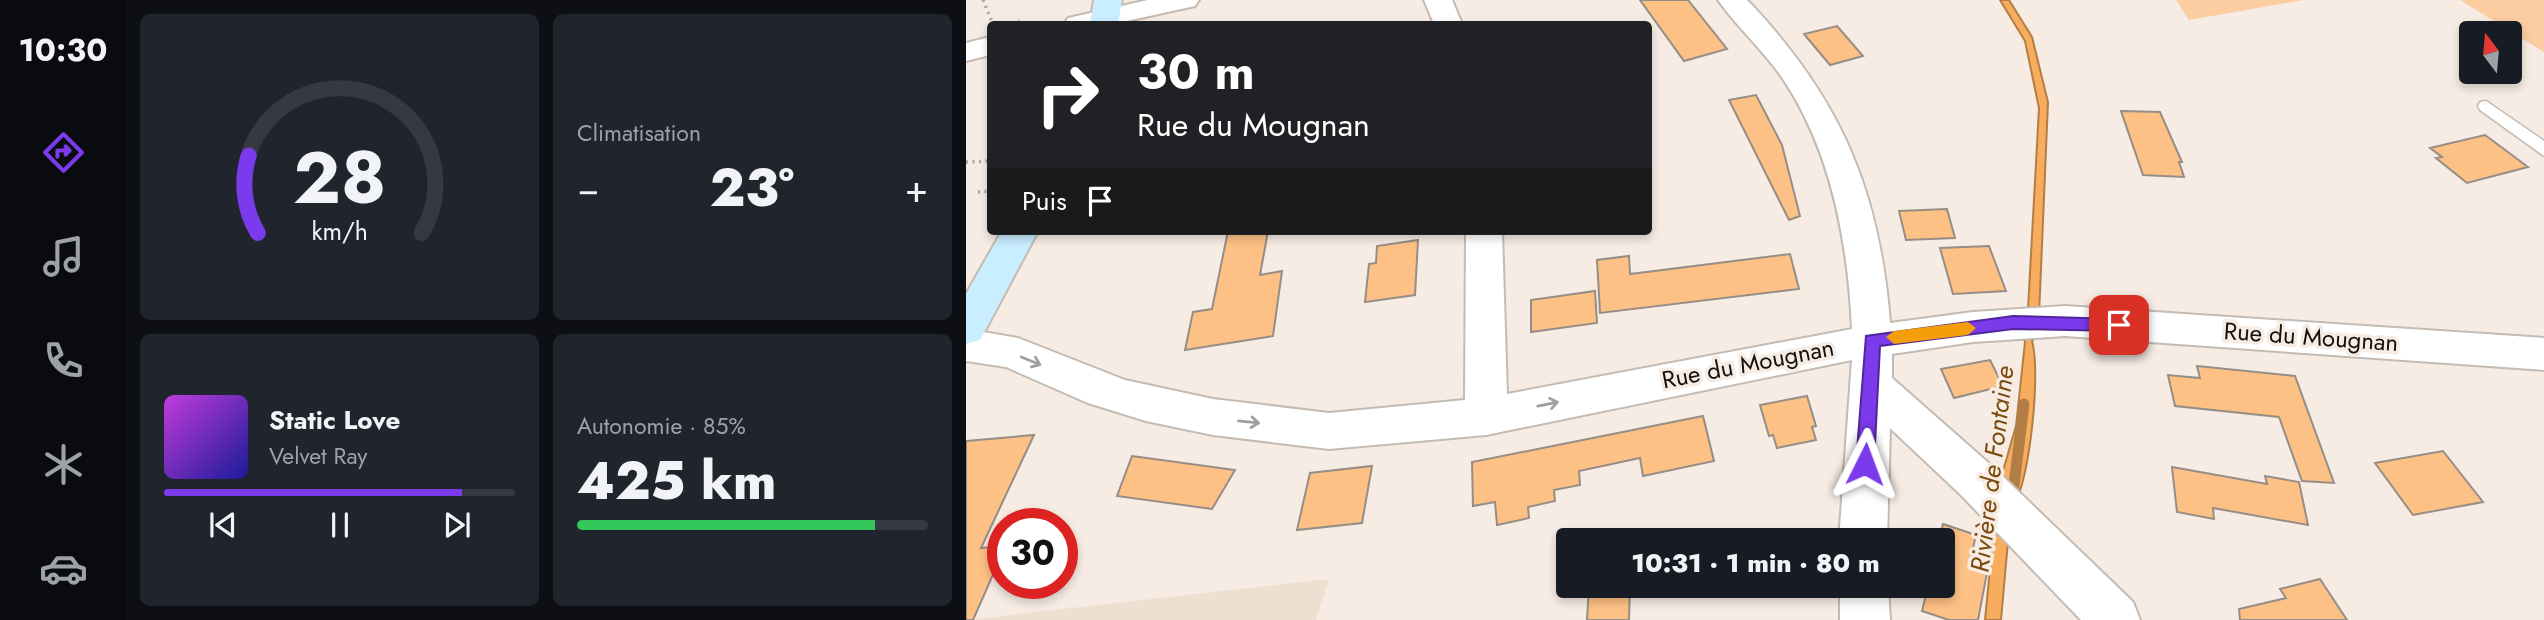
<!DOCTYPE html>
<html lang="fr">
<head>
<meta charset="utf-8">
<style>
  :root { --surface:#171b24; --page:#20242c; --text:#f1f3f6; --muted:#9ea1a6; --line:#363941; --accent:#7c3aed }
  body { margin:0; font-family:Jost,sans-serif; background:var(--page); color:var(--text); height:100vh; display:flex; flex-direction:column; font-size:26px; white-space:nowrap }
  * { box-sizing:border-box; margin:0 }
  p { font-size:23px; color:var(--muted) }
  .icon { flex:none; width:38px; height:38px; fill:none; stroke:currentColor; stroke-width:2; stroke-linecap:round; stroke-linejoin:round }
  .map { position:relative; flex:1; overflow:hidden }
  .drawer { display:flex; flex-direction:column; gap:14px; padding:14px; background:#0d0f14; width:840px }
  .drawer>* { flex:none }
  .banner { position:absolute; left:21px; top:21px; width:665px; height:214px; border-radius:7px; box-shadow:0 4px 10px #0003; background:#202124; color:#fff; overflow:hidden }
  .needle { width:46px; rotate:344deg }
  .buttons { position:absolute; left:1493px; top:21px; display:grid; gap:14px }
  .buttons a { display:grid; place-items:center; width:63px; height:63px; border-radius:7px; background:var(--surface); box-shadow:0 4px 10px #0003; font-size:35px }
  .speed { position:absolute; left:21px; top:508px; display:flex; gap:14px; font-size:35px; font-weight:700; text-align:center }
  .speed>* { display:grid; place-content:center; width:91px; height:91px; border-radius:50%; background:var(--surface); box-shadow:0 4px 10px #0003; line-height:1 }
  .speed .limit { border:10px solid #d22; background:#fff; color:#111 }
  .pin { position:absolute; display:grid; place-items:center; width:60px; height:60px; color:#fff; margin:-30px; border-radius:14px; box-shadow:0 4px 10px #0006 }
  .me { position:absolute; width:77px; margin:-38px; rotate:3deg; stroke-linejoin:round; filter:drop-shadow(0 0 5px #0008) }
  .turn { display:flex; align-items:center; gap:24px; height:147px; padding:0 35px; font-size:32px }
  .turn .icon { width:91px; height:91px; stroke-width:2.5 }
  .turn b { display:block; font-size:49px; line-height:60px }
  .then { display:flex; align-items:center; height:66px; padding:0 35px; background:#0003; gap:14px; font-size:26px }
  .big { font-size:52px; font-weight:800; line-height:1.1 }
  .drawer .tile { flex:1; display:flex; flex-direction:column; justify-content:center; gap:10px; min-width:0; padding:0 24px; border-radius:10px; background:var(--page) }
  .drawer .dial { align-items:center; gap:0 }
  .dial svg { height:182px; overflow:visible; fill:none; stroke:var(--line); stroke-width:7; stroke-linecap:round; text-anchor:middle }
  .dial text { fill:var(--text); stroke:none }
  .song { display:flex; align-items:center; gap:21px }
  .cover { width:84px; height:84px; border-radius:10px; background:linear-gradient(135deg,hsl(290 70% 55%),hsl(240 70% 35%)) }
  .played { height:7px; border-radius:4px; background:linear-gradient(90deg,var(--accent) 85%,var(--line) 85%) }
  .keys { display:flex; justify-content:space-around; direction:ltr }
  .heat { display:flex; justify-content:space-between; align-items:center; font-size:38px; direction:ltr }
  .charge { height:10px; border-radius:5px; background:linear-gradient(90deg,#34c759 85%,var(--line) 0) }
  .drawer .tiles { flex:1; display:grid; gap:14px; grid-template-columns:repeat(2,1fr) }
  .trip { position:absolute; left:590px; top:528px; width:399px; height:70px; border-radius:7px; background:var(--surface); box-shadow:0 4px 10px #0003; font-weight:800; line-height:70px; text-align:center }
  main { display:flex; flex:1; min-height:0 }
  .dock { display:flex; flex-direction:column; width:126px; justify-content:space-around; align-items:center; background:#090b0e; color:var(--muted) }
  .dock .icon { width:49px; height:49px }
  .dock .on { color:var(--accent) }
  .dock b { font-size:32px; color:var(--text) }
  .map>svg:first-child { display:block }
</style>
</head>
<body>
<main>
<nav class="dock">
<b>10:30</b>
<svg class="icon on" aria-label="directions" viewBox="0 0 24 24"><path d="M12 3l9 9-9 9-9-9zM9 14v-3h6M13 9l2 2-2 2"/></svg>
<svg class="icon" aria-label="music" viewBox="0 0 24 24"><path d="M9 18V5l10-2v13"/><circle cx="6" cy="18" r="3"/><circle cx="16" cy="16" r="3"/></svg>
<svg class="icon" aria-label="phone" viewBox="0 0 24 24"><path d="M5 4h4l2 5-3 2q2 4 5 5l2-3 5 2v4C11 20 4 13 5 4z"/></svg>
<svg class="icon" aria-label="climate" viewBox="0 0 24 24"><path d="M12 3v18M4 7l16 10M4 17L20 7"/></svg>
<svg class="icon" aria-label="car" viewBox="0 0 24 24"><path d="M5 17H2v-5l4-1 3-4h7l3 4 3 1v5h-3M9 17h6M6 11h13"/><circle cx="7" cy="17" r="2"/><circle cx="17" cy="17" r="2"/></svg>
</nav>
<section class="drawer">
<div class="tiles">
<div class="tile dial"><svg viewBox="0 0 100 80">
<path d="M14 69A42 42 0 1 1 86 69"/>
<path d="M14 69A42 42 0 0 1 10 35" stroke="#7c3aed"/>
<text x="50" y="56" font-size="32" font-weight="700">28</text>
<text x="50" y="72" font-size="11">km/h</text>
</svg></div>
<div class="tile"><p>Climatisation</p>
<div class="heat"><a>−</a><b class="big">23°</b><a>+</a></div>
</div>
<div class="tile">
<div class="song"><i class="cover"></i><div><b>Static Love</b><p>Velvet Ray</p></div></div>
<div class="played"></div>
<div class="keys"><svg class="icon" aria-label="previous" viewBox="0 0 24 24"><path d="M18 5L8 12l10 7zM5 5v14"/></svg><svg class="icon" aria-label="pause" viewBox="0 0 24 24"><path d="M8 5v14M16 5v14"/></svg><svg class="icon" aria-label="next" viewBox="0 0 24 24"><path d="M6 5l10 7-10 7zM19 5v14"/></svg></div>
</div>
<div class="tile"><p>Autonomie · 85%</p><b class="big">425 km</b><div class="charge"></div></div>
</div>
</section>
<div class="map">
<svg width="1578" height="620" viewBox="0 0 1578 620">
  <rect width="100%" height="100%" fill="#f6ece4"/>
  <!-- built -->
  <path fill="#eedfd1" d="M363 579 350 620H0Z"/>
  <!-- green -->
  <path fill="#fccda1" d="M1210 0H1337L1223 20Z
    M1494 0H1578V52Z"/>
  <!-- water -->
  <path fill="#f8ad5e" stroke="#b37e46" stroke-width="2" d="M1034 0H1043L1066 37 1082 102 1073 316 1062 309 1073 108 1059 41Z
    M1072 336 1066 341C1075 371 1064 479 1048 505L1032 488 1050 426 1059 342 1057 337Z
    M1029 518 1043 530 1035 620H1019Z"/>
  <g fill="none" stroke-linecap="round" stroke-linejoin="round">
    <!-- stream -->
    <path stroke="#b37e46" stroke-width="11" d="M1047 493 1058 404"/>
  </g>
  <!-- building -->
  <path fill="#fec185" stroke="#968e86" stroke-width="2" d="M674 0H722L761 49 718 61Z
    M871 26 897 56 864 65 838 34Z
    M790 95 816 145 834 216 823 220 763 100Z
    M1155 111 1194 112 1216 162H1213L1218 177 1177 175Z
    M1519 135 1562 167 1501 183 1470 158 1476 157 1464 148Z
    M981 209 989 238 940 240 933 211Z
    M262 231H302L294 275 316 271 307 336 219 350 227 312 246 309Z
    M452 240 449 295 399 302 403 264 410 263 411 246Z
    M1023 246 1040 291 987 294 974 248Z
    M824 254 833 289 634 313 631 260 663 256 664 274Z
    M629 291 631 323 565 332V300Z
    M1024 360 1037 386 988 398 975 369Z
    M1231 366 1329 376 1368 483 1336 481 1313 417 1209 406 1202 375 1234 378Z
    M841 396 850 426 846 427 850 440 811 448 807 435 803 436 794 405Z
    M737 416 748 461 677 476 674 458 613 471 614 485 588 490 589 501 562 507 563 518 531 525 529 502 507 506 506 462Z
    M68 435 15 548 37 546V552L7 620H0V441Z
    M1477 451 1517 502 1447 515 1409 463Z
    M166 456 269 470 246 509 151 496Z
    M406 466 396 523 331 530 344 473Z
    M1206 467 1301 484 1299 476 1333 482 1342 525 1247 508 1248 519 1211 512Z
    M977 524 1010 535 1003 566 1021 573 1012 620H983L956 611 962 586H976V541H973Z
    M1354 579 1381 620H1274L1273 609 1320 598 1314 589Z
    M623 586H664L663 620H621Z"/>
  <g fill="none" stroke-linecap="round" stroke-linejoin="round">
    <!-- lane casing -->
    <g stroke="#c4bbb3" stroke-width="3">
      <path id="lane" d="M1520 101 1578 141V156L1514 110 1512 106 1514 102Z"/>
    </g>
    <!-- street casing -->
    <g stroke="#c4bbb3" stroke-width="4">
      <path id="street" d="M182 0H233L229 6 147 24H98L102 18Z
        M458 0H486L496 24H468Z
        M752 0H781L787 6C876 102 914 193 924 323L1007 312 1099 306 1578 338V370L1099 336 1007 342 926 354V378L1027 467 1167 602 1174 620H1115L995 495 924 428 921 541H873L886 360 520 435 363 449 247 435 180 421 122 403 40 367 0 361V329L52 338 159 380 247 399 363 413 499 400 500 231H536L541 394 886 329C882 243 866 152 817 79 798 51 772 28 752 0Z
        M24 37V55L0 61V43Z
        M874 586H922L924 620H874Z"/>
    </g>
    <!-- secondary casing -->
    <g stroke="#c4bbb3" stroke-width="4">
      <path id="secondary" d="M128 0H156L152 24H124Z
        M36 231H72L14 340 0 344V294Z"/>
    </g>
    <!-- path -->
    <path stroke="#aca49e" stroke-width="3.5" stroke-dasharray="2 4.5" stroke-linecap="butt" d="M17 0 26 22
      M47 24 53 20
      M0 162 24 161
      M12 192 24 191"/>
    <!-- lane -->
    <use href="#lane" fill="#fff" fill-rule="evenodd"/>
    <!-- street -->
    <use href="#street" fill="#fff" fill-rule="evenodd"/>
    <!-- secondary -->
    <use href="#secondary" fill="#c9eeff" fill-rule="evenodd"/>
  </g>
  <!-- one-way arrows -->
  <defs><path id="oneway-shaft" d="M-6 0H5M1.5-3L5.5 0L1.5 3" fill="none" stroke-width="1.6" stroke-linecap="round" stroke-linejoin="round" transform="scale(1.75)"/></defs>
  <g stroke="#a19f9e">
    <use href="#oneway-shaft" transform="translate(65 361) rotate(22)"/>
    <use href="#oneway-shaft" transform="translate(582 404) rotate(-11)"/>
    <use href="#oneway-shaft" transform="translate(283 422) rotate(6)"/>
  </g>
  <!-- route -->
  <path fill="#7c3aed" stroke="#51269a" stroke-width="2" d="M1047 316 1153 319 1161 325 1153 331 1047 329 914 346 908 464 905 470 899 472 892 470 890 464 900 336Z"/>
  <!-- slow -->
  <path fill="#f59e0b" d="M1002 322 1010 328 1002 335 928 344 920 337 928 331Z"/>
  <g text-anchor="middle" stroke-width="7" stroke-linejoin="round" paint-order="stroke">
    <!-- street labels -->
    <g font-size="24" fill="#13100d" stroke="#f6ece4">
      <text transform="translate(1345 337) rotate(4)" y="8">Rue du Mougnan</text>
      <text transform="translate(782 364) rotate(-11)" y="8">Rue du Mougnan</text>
    </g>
    <!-- water labels -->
    <g font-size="26" font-style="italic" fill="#7b4b0e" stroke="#f6ece4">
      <text transform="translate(1026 469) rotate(-83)" y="9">Rivière de Fontaine</text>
    </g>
  </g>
</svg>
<div class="buttons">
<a><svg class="needle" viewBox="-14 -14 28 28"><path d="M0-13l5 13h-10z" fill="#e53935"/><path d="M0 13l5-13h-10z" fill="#9ea1a6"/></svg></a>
</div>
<div class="speed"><div class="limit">30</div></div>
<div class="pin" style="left:1153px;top:325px;background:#d93025"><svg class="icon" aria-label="arrive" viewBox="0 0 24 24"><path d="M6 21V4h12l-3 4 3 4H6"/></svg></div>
<svg class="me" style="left:899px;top:464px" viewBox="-20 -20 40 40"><path d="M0-17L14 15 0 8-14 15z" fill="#7c3aed" stroke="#fff" stroke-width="4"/></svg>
<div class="trip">10:31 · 1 min · 80 m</div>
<div class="banner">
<div class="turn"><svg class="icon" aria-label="right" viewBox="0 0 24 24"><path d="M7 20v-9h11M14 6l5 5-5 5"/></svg><div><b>30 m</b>Rue du Mougnan</div></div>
<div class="then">Puis<svg class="icon" aria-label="arrive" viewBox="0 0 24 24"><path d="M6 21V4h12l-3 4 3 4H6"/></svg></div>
</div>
</div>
</main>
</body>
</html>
